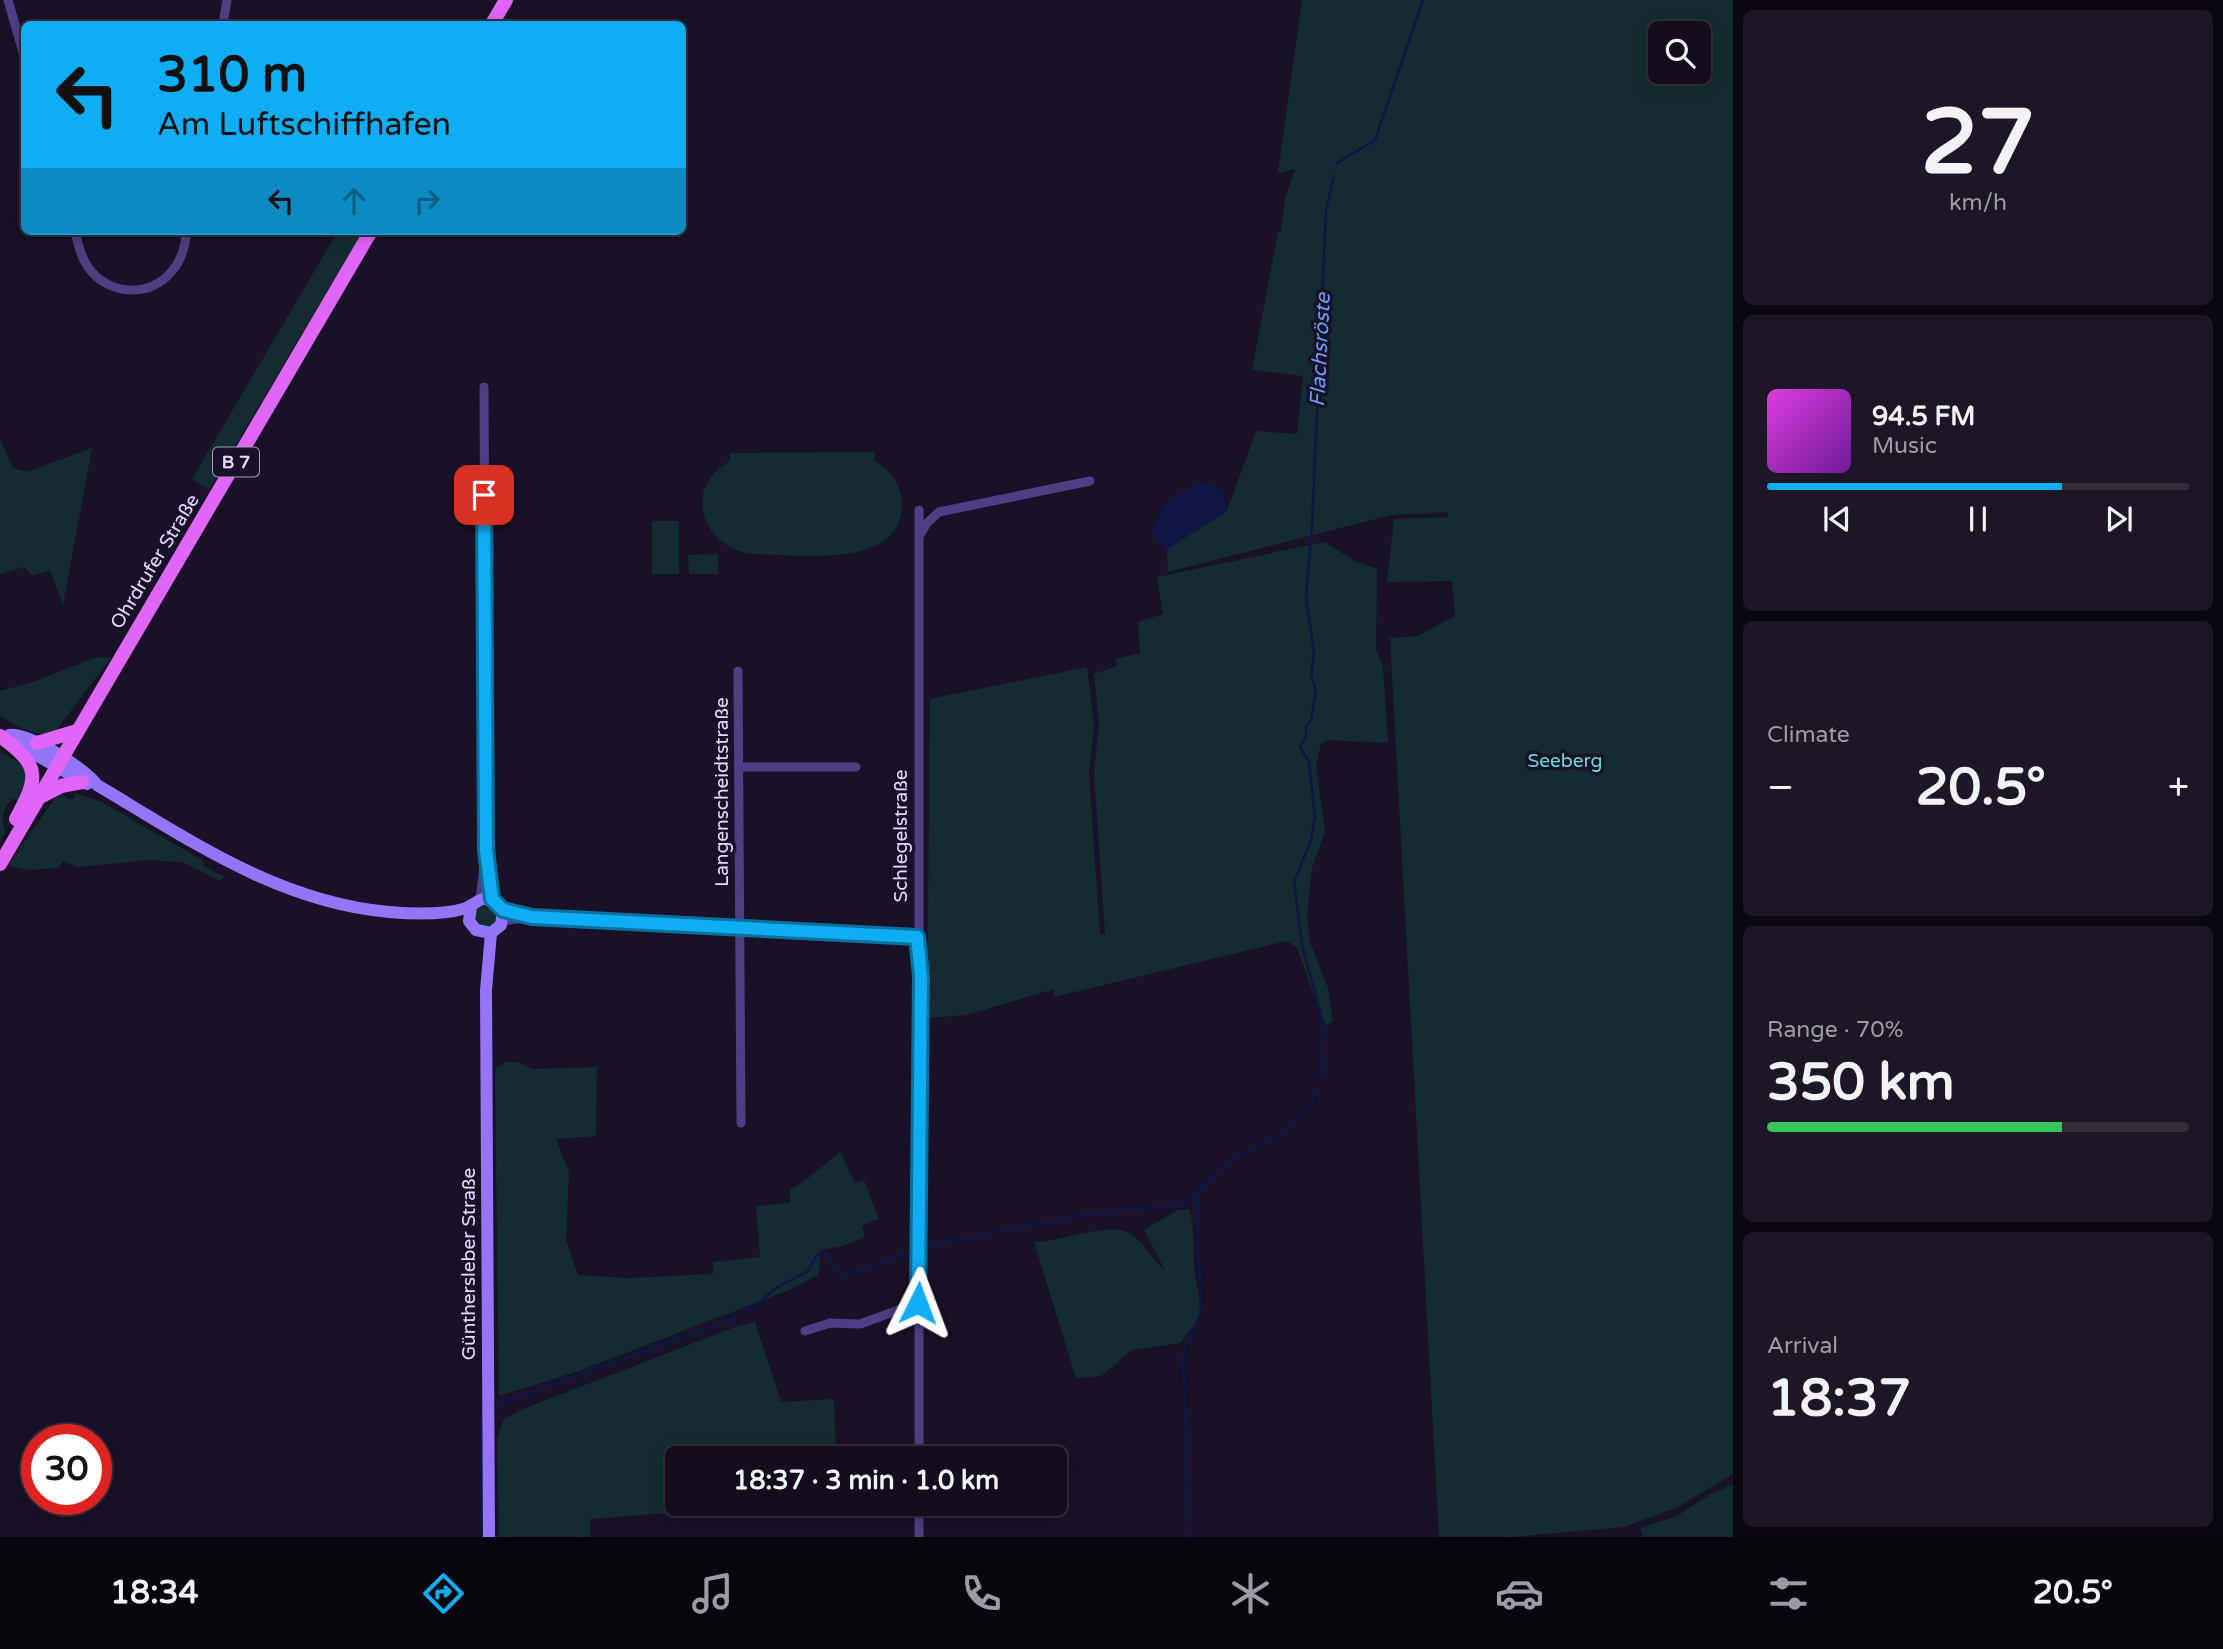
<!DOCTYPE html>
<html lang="en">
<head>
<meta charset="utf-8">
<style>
  :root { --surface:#130d1d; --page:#1c1626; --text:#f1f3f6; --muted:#9d9ca4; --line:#322d3b; --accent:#0fadf3 }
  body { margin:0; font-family:"Varela Round",sans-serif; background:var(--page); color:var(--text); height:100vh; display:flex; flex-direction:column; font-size:26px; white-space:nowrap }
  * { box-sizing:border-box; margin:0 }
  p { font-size:23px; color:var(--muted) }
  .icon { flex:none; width:38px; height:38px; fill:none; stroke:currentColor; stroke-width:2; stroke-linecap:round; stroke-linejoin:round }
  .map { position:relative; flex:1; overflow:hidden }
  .sheet { display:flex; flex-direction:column; gap:10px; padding:10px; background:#0a0710; width:490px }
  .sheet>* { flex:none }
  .hud { position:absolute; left:21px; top:21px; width:665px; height:214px; border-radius:10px; box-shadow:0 4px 18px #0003,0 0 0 2px var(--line); background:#0fadf3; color:#111; overflow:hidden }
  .fabs { position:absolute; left:1648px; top:21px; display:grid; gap:14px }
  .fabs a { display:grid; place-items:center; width:63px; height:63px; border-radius:10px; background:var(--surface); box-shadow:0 4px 18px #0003,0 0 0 2px var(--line); font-size:35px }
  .speed { position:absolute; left:21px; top:1424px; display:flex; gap:14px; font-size:35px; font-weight:700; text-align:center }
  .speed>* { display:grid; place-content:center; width:91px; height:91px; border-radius:50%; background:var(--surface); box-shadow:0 4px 18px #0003,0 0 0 2px var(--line); line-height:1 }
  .speed .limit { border:10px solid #d22; background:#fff; color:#111 }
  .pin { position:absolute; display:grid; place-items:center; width:60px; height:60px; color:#fff; margin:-30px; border-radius:14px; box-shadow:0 4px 10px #0006 }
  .me { position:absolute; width:77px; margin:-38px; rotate:3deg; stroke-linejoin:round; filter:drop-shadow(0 0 5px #0008) }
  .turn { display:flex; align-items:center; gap:24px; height:147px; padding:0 21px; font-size:32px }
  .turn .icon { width:91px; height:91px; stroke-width:2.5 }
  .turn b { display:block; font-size:49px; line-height:60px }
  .lanes { display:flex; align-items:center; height:66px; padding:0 21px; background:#0003; justify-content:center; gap:35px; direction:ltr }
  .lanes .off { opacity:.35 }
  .big { font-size:52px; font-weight:700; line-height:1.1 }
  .sheet .tile { flex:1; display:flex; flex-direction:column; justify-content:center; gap:10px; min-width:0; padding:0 24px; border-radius:10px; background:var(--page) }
  .sheet .dial { align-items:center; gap:0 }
  .dial b { font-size:91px; line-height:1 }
  .song { display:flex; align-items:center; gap:21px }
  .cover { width:84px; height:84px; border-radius:10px; background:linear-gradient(135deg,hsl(300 70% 55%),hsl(280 70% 35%)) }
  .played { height:7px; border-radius:4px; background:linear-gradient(90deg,var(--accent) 70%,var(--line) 70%) }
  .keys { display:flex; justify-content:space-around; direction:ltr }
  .heat { display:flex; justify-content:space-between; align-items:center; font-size:38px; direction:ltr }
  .charge { height:10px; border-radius:5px; background:linear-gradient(90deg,#34c759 70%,var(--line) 0) }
  .trip { position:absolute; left:665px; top:1446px; width:402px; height:70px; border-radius:10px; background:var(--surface); box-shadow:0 4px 18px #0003,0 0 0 2px var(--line); font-weight:700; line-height:70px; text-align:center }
  .tabs { display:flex; height:112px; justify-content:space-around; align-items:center; background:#08050c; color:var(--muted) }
  .tabs .icon { width:49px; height:49px }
  .tabs .current { color:var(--accent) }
  .tabs b { font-size:32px; color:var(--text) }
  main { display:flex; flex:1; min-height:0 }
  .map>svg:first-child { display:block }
</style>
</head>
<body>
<main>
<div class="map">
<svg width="1733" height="1537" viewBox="0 0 1733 1537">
  <rect width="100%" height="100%" fill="#191127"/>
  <!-- green -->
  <path fill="#142c31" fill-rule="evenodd" d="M1302 0H1733V1474L1676 1508 1624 1527 1511 1537H1439L1390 638 1418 636 1455 616 1452 581 1387 582 1394 519 1448 517V512L1391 515 1168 572 1167 549 1227 511 1256 431 1297 434 1303 376 1252 370 1278 232 1281 231 1285 199 1295 169 1278 173ZM1661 33H1699V72H1661Z
    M338 231H363L209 490 192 479Z
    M0 439 13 468 27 472 92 448 63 605 50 570 33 576 24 567 0 574Z
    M875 452V461C891 470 902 486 902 505 901 571 796 554 751 554 701 546 682 488 730 461V453Z
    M652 521H679V574H652Z
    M1324 542 1357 562 1377 569 1376 649 1383 666 1388 743 1328 740 1321 744 1316 765 1325 831 1312 868 1307 915 1310 942 1328 988 1333 1022 1325 1025 1297 948 1287 941 1054 997V989L966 1015 927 1018 930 699 1087 667 1094 726 1089 773 1100 935 1105 934 1094 774 1099 723 1094 674 1117 666 1116 659 1140 653 1138 622 1163 614 1157 577Z
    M718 554V574H689L688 555Z
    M97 657 111 658 57 729C36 740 19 727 0 716V691L33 682Z
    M0 751 20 764 31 778 19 803 13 798C2 811 1 815 5 832L0 842Z
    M59 792 69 800 75 798 74 793 102 802 202 860 204 866 224 877 220 881 182 862 149 860 77 867 63 861 58 868 25 870 8 865Z
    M487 903 500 914 492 929 476 925 474 912Z
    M507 1062H519L532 1069 597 1067 596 1136 556 1139 569 1172 566 1240 578 1275 628 1278 713 1274V1262L760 1257 756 1206 790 1203V1189C809 1181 823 1164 840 1152L855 1183 864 1180 879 1219 862 1226 865 1237 843 1246 820 1250 819 1274 792 1289 579 1371 499 1396 495 1076 496 1067Z
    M1189 1209C1196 1231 1192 1253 1195 1275 1197 1288 1202 1302 1199 1314 1196 1325 1187 1334 1180 1343L1132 1350 1101 1376 1076 1378 1034 1242C1057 1243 1111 1220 1131 1234 1145 1243 1151 1260 1165 1270L1144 1230 1178 1210Z
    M755 1322 781 1402 834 1399 836 1458H677V1503H791L590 1519V1537H499L497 1438 504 1419 523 1409 735 1327Z
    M1733 1484V1537H1643L1640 1528 1677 1516 1711 1494Z"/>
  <!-- water -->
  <path fill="#0d1644" d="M1202 482 1222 489 1227 511 1167 549 1152 536C1160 501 1173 498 1202 482Z"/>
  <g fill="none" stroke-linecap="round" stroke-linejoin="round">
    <!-- stream -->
    <path stroke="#0d1644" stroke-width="2.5" d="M1337 163 1375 140 1423 0
      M1321 1079 1324 1025 1302 945 1294 882 1311 840 1315 816 1309 762 1300 747 1306 736V726L1311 720 1316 690 1311 676 1314 652 1306 599 1312 526 1326 210 1334 176
      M927 1246 1077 1216 1184 1204 1232 1159 1281 1134 1311 1102 1317 1089
      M749 1311 776 1288 808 1271 817 1255 824 1252 830 1258 838 1277 915 1250
      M494 1406 737 1317
      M482 1537 481 1420 484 1409
      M1189 1537 1183 1356C1185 1336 1197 1330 1201 1312L1197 1193"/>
    <!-- street -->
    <path stroke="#503e84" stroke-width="9" d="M8 0 24 56
      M223 24 227 0
      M75 231C78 243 80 256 88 267 107 295 150 299 172 271 182 260 185 245 187 231
      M920 535 927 523 939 512 1090 481
      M738 671 741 1123
      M739 767H856
      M488 862 492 899
      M480 899 486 850 484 387
      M503 910 532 917 917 937
      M503 921 532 917
      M805 1331 830 1323 860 1324 918 1303
      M919 1458V510
      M919 1503V1537"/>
    <!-- secondary -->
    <path stroke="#9475f8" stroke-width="12" d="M9 735C29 732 86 769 97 785 190 840 278 902 389 912 412 914 441 915 463 909 475 906 478 896 492 899L503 910 501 925 491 933 476 930 469 921 471 907
      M15 743 87 784
      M489 1537 486 990 491 933"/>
    <!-- primary -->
    <path stroke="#e066f8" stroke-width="14" d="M492 24 506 0
      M0 736C41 766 39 776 16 819
      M37 743 77 731
      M42 796 61 786 82 782
      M0 864 371 231"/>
  </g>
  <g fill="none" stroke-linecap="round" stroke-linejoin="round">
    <!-- route casing -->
    <g stroke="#0a709e" stroke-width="18">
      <path id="route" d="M484 495 486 850 492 899 503 910 532 917 917 937 921 976 918 1303"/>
    </g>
    <!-- route -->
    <use href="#route" stroke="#0fadf3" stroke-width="12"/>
  </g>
  <g text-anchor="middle" stroke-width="7" stroke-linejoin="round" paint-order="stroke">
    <!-- shield labels -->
    <rect fill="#191127" stroke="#a89dbd" stroke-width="2" x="213" y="447.5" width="46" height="29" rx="5"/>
    <g font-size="18" font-weight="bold" fill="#e5d9fd">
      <text x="236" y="468">B 7</text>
    </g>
    <!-- street labels -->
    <g font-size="19" fill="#e5d9fd" stroke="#191127">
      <text transform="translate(154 561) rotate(-59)" y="7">Ohrdrufer Straße</text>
      <text transform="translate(721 792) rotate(-90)" y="7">Langenscheidtstraße</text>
      <text transform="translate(900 836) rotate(-90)" y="7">Schlegelstraße</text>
      <text transform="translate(468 1264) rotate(-90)" y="7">Günthersleber Straße</text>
    </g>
    <!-- park labels -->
    <g font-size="19" fill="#67dbd6" stroke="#191127">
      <text x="1565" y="767">Seeberg</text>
    </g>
    <!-- water labels -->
    <g font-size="21" font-style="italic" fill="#6c9af8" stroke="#191127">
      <text transform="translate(1320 350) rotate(-87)" y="7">Flachsröste</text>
    </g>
  </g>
</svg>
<div class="fabs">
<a><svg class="icon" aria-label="search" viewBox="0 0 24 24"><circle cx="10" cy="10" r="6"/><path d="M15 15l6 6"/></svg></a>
</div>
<div class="speed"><div class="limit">30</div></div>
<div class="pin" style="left:484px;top:495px;background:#d93025"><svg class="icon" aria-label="arrive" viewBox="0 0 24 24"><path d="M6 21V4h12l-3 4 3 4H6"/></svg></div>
<svg class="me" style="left:918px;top:1303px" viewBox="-20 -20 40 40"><path d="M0-17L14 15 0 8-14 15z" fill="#0fadf3" stroke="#fff" stroke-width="4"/></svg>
<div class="trip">18:37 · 3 min · 1.0 km</div>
<div class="hud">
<div class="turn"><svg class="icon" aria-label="left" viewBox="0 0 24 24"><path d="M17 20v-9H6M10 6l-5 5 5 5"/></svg><div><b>310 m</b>Am Luftschiffhafen</div></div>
<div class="lanes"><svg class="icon" aria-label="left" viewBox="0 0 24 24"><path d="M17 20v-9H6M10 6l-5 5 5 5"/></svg><svg class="icon off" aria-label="ahead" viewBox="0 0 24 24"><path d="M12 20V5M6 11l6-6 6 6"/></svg><svg class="icon off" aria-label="right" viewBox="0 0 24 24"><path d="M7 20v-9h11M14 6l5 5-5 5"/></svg></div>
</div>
</div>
<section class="sheet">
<div class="tile dial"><b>27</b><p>km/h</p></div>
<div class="tile">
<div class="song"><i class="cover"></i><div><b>94.5 FM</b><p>Music</p></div></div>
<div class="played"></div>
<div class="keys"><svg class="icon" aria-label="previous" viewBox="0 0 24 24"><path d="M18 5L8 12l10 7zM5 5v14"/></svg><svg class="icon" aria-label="pause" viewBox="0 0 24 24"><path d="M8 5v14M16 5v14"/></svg><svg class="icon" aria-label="next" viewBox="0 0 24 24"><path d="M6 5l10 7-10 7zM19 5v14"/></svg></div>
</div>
<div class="tile"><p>Climate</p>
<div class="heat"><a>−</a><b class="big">20.5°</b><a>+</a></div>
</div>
<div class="tile"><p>Range · 70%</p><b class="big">350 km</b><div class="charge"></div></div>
<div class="tile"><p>Arrival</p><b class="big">18:37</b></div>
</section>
</main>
<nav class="tabs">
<b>18:34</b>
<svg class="icon current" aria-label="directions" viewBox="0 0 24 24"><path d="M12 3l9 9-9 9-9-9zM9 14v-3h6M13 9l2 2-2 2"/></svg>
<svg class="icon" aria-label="music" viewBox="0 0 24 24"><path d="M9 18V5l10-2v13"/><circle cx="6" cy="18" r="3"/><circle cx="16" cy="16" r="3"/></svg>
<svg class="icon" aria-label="phone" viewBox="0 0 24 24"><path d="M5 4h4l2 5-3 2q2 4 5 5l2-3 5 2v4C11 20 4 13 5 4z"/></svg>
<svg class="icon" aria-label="climate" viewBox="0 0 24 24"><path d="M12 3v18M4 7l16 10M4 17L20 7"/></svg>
<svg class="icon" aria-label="car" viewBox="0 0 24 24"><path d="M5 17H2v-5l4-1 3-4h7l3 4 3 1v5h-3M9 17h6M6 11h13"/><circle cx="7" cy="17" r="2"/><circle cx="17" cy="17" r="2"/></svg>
<svg class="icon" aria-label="filters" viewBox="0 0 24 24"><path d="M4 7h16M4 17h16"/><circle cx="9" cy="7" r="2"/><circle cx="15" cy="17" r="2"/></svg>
<b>20.5°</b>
</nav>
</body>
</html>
